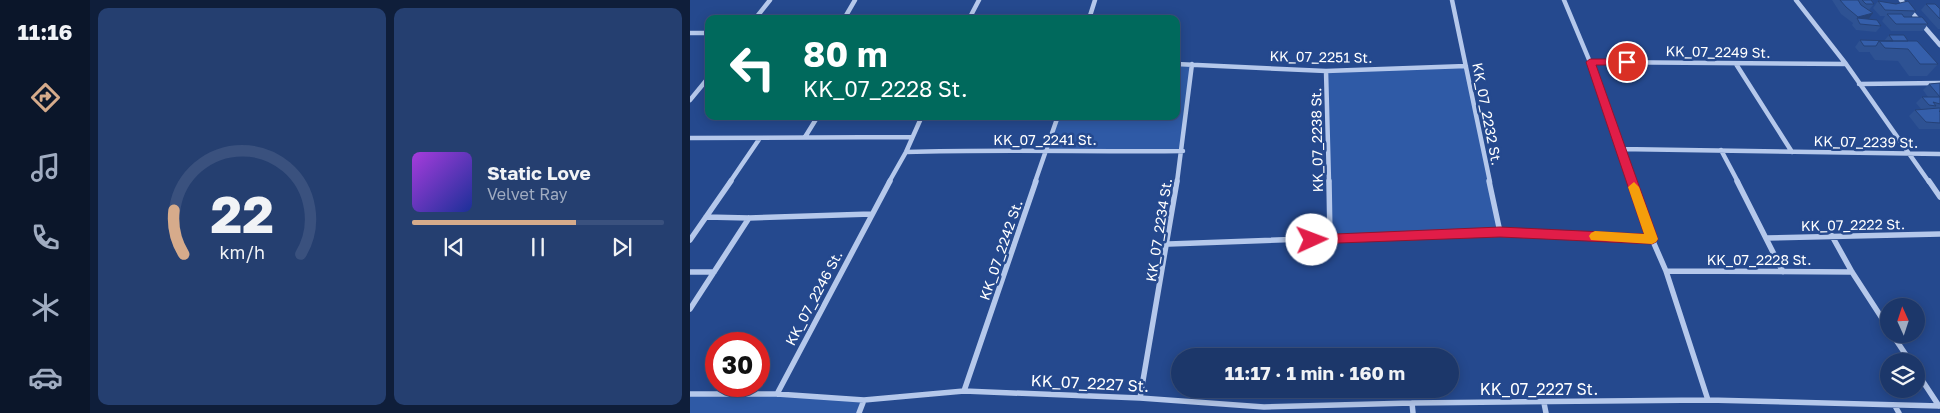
<!DOCTYPE html>
<html lang="en">
<head>
<meta charset="utf-8">
<style>
  :root { --surface:#1c376a; --page:#253f70; --text:#f1f3f6; --muted:#a0acc1; --line:#3a517e; --accent:#d6ab8b }
  body { margin:0; font-family:"Golos Text",sans-serif; background:var(--page); color:var(--text); height:100vh; display:flex; flex-direction:column; font-size:19px; white-space:nowrap }
  * { box-sizing:border-box; margin:0 }
  p { font-size:16px; color:var(--muted) }
  .icon { flex:none; width:28px; height:28px; fill:none; stroke:currentColor; stroke-width:2; stroke-linecap:round; stroke-linejoin:round }
  .map { position:relative; flex:1; overflow:hidden }
  .side { display:flex; flex-direction:column; gap:8px; padding:8px; background:#0f1e3a; width:600px }
  .side>* { flex:none }
  .guide { position:absolute; left:15px; top:15px; width:475px; height:105px; border-radius:10px; box-shadow:0 2px 12px #0003,0 0 0 1px var(--line); background:#00695c; color:#fff; overflow:hidden }
  .needle { width:32px; rotate:357deg }
  .controls { position:absolute; left:1190px; top:298px; display:grid; gap:10px }
  .controls a { display:grid; place-items:center; width:45px; height:45px; border-radius:50%; background:var(--surface); box-shadow:0 2px 12px #0003,0 0 0 1px var(--line); font-size:25px }
  .speed { position:absolute; left:15px; top:332px; display:flex; gap:10px; font-size:25px; font-weight:700; text-align:center }
  .speed>* { display:grid; place-content:center; width:65px; height:65px; border-radius:50%; background:var(--surface); box-shadow:0 2px 12px #0003,0 0 0 1px var(--line); line-height:1 }
  .speed .limit { border:8px solid #d22; background:#fff; color:#111 }
  .pin { position:absolute; display:grid; place-items:center; width:42px; height:42px; color:#fff; margin:-21px; border:2px solid #fff; border-radius:50%; box-shadow:0 1px 5px #0007 }
  .me { position:absolute; width:55px; margin:-28px; rotate:88deg; stroke-linejoin:round; filter:drop-shadow(0 0 4px #0008) }
  .turn { display:flex; align-items:center; gap:18px; height:105px; padding:0 15px; font-size:22px }
  .turn .icon { width:65px; height:65px; stroke-width:2.5 }
  .turn b { display:block; font-size:35px; line-height:42px }
  .side .widget { flex:1; display:flex; flex-direction:column; justify-content:center; gap:8px; min-width:0; padding:0 18px; border-radius:10px; background:var(--page) }
  .side .dial { align-items:center; gap:0 }
  .dial svg { height:130px; overflow:visible; fill:none; stroke:var(--line); stroke-width:7; stroke-linecap:round; text-anchor:middle }
  .dial text { fill:var(--text); stroke:none }
  .song { display:flex; align-items:center; gap:15px }
  .cover { width:60px; height:60px; border-radius:8px; background:linear-gradient(135deg,hsl(280 70% 55%),hsl(230 70% 35%)) }
  .played { height:5px; border-radius:2px; background:linear-gradient(90deg,var(--accent) 65%,var(--line) 65%) }
  .keys { display:flex; justify-content:space-around; direction:ltr }
  .side .tiles { flex:1; display:grid; gap:8px; grid-template-columns:repeat(2,1fr) }
  .trip { position:absolute; left:481px; top:348px; width:288px; height:50px; border-radius:25px; background:var(--surface); box-shadow:0 2px 12px #0003,0 0 0 1px var(--line); font-weight:700; line-height:50px; text-align:center }
  main { display:flex; flex:1; min-height:0 }
  .dock { display:flex; flex-direction:column; width:90px; justify-content:space-around; align-items:center; background:#0b162a; color:var(--muted) }
  .dock .icon { width:35px; height:35px }
  .dock .selected { color:var(--accent) }
  .dock b { font-size:22px; color:var(--text) }
  .map>svg:first-child { display:block }
</style>
</head>
<body>
<main>
<nav class="dock">
<b>11:16</b>
<svg class="icon selected" aria-label="directions" viewBox="0 0 24 24"><path d="M12 3l9 9-9 9-9-9zM9 14v-3h6M13 9l2 2-2 2"/></svg>
<svg class="icon" aria-label="music" viewBox="0 0 24 24"><path d="M9 18V5l10-2v13"/><circle cx="6" cy="18" r="3"/><circle cx="16" cy="16" r="3"/></svg>
<svg class="icon" aria-label="phone" viewBox="0 0 24 24"><path d="M5 4h4l2 5-3 2q2 4 5 5l2-3 5 2v4C11 20 4 13 5 4z"/></svg>
<svg class="icon" aria-label="climate" viewBox="0 0 24 24"><path d="M12 3v18M4 7l16 10M4 17L20 7"/></svg>
<svg class="icon" aria-label="car" viewBox="0 0 24 24"><path d="M5 17H2v-5l4-1 3-4h7l3 4 3 1v5h-3M9 17h6M6 11h13"/><circle cx="7" cy="17" r="2"/><circle cx="17" cy="17" r="2"/></svg>
</nav>
<section class="side">
<div class="tiles">
<div class="widget dial"><svg viewBox="0 0 100 80">
<path d="M14 69A42 42 0 1 1 86 69"/>
<path d="M14 69A42 42 0 0 1 8 42" stroke="#d6ab8b"/>
<text x="50" y="56" font-size="32" font-weight="700">22</text>
<text x="50" y="72" font-size="11">km/h</text>
</svg></div>
<div class="widget">
<div class="song"><i class="cover"></i><div><b>Static Love</b><p>Velvet Ray</p></div></div>
<div class="played"></div>
<div class="keys"><svg class="icon" aria-label="previous" viewBox="0 0 24 24"><path d="M18 5L8 12l10 7zM5 5v14"/></svg><svg class="icon" aria-label="pause" viewBox="0 0 24 24"><path d="M8 5v14M16 5v14"/></svg><svg class="icon" aria-label="next" viewBox="0 0 24 24"><path d="M6 5l10 7-10 7zM19 5v14"/></svg></div>
</div>
</div>
</section>
<div class="map">
<svg width="1250" height="413" viewBox="0 0 1250 413">
  <rect width="100%" height="100%" fill="#25498e"/>
  <!-- green -->
  <path fill="#2f5aa6" d="M486 64H502L493 151 358 152 368 116H486Z
    M776 66 810 232 640 239 636 71Z
    M0 394H87L174 400 169 413H0Z"/>
  <g fill="none" stroke-linecap="round" stroke-linejoin="round">
    <!-- minor-far1 -->
    <path stroke="#b5c8eb" stroke-width="4.5" d="M762 0 800 182
      M874 0 900 62 942 182
      M1106 0 1156 64 1239 182
      M1211 0 1250 45
      M65 19 80 0
      M154 19 165 0
      M279 19 289 0
      M399 19 405 0
      M0 33H19
      M900 62 1156 64
      M486 64 636 71 776 66
      M1046 64 1102 152
      M636 71 639 182
      M1169 84 1250 83
      M0 100 19 77
      M115 137 128 116
      M0 138 222 137
      M930 149 1250 154
      M1031 150 1048 182
      M216 152C308 149 401 152 493 151
      M40 182 70 138
      M199 182 216 152 232 116
      M345 182 368 116
      M487 182 502 64"/>
    <!-- minor -->
    <path stroke="#b5c8eb" stroke-width="5.5" d="M639 181 640 239
      M799 181 810 232
      M942 181 962 239 976 271 1018 400
      M1047 181 1093 272
      M1239 181 1250 197
      M16 217 59 218 181 214
      M1142 236 1162 272 1199 329
      M1077 238 1250 234
      M0 240 41 181
      M479 244 810 232 962 239
      M976 271 1162 272
      M0 272H24
      M0 309 59 218
      M1202 334 1220 361
      M1226 371 1249 406
      M274 391 346 181
      M0 394H87L174 400 274 391 450 398 574 407 722 403 1018 400 1250 406
      M87 394 200 181
      M450 398 487 181
      M722 403 723 413
      M854 403 856 413
      M1205 406 1209 413
      M169 413 174 400"/>
  </g>
  <!-- wall -->
  <path fill="#2e5293" d="M1142 0H1181L1184 4 1179 10 1183 13 1178 19 1191 26 1186 32 1166 30 1162 25 1163 23 1151 14Z
    M1188 1 1226 11 1221 17H1214L1238 24 1233 31H1201L1192 21 1195 16H1190L1183 8Z
    M1236 4 1250 9V29H1248L1231 10Z
    M1199 35 1218 41 1248 64 1237 76H1219L1208 61 1185 60 1180 53V52H1169L1165 47 1170 40 1194 41Z
    M1250 83V129H1229L1219 116 1225 110 1231 109 1226 103 1232 97H1238L1233 90 1239 84Z"/>
  <!-- shaded-wall -->
  <path fill="#254278" d="M1183 13 1178 20 1167 18 1168 17Z"/>
  <!-- building -->
  <path fill="#355fab" stroke="#254278" d="M1150 0H1168L1171 5 1183 13 1168 17 1156 7Z
    M1172 0H1181L1184 4H1176Z
    M1188 1 1206 4 1218 1 1226 11 1195 10Z
    M1236 4H1245L1250 9V19Z
    M1197 14H1212L1214 17H1232L1238 24H1206Z
    M1167 18 1187 20 1191 26 1170 24Z
    M1199 35H1214L1218 41H1189L1186 46H1174L1170 40 1203 41Z
    M1189 41H1227L1248 64H1230L1218 49 1195 48Z
    M1250 83V104L1243 102 1246 106 1239 105 1232 97H1250L1239 84Z
    M1249 108H1250V111H1249L1250 112V123L1236 122 1225 110Z"/>
  <!-- route -->
  <path fill="#e11d48" stroke="#92132f" d="M900 59H937L942 62 937 65H906L968 239 966 242 962 244 810 237 622 244 618 243 616 240 618 236 622 235 810 227 954 234 896 62Z"/>
  <!-- slow -->
  <path fill="#f59e0b" d="M944 182 949 187 968 239 966 242 962 244 901 240 899 236 901 233 905 231 954 234 938 187Z"/>
  <g text-anchor="middle" stroke-width="5" stroke-linejoin="round" paint-order="stroke">
    <!-- street labels -->
    <g font-size="14" fill="#fff" stroke="#25498e">
      <text transform="translate(1028 52) rotate(1)" y="5">KK_07_2249 St.</text>
      <text transform="translate(631 57) rotate(1)" y="5">KK_07_2251 St.</text>
      <text transform="translate(797 114) rotate(79)" y="5">KK_07_2232 St.</text>
      <text x="355" y="145">KK_07_2241 St.</text>
      <text transform="translate(627 140) rotate(-91)" y="5">KK_07_2238 St.</text>
      <text transform="translate(1176 142) rotate(1)" y="5">KK_07_2239 St.</text>
      <text transform="translate(1163 225) rotate(-1)" y="5">KK_07_2222 St.</text>
      <text transform="translate(469 230) rotate(-81)" y="5">KK_07_2234 St.</text>
      <text transform="translate(311 250) rotate(-71)" y="5">KK_07_2242 St.</text>
      <text x="1069" y="265">KK_07_2228 St.</text>
      <text transform="translate(124 298) rotate(-62)" y="5">KK_07_2246 St.</text>
    </g>
    <!-- near-street labels -->
    <g font-size="16" fill="#fff" stroke="#25498e">
      <text transform="translate(400 383) rotate(3)" y="6">KK_07_2227 St.</text>
      <text x="849" y="395">KK_07_2227 St.</text>
    </g>
  </g>
</svg>
<div class="controls">
<a><svg class="needle" viewBox="-14 -14 28 28"><path d="M0-13l5 13h-10z" fill="#e53935"/><path d="M0 13l5-13h-10z" fill="#a0acc1"/></svg></a>
<a><svg class="icon" aria-label="layers" viewBox="0 0 24 24"><path d="M12 4l9 5-9 5-9-5zM3 14l9 5 9-5"/></svg></a>
</div>
<div class="speed"><div class="limit">30</div></div>
<div class="pin" style="left:937px;top:62px;background:#d93025"><svg class="icon" aria-label="arrive" viewBox="0 0 24 24"><path d="M6 21V4h12l-3 4 3 4H6"/></svg></div>
<svg class="me" style="left:622px;top:240px" viewBox="-20 -20 40 40"><circle r="19" fill="#fff"/><path d="M0-13L10 11 0 6-10 11z" fill="#e11d48"/></svg>
<div class="trip">11:17 · 1 min · 160 m</div>
<div class="guide">
<div class="turn"><svg class="icon" aria-label="left" viewBox="0 0 24 24"><path d="M17 20v-9H6M10 6l-5 5 5 5"/></svg><div><b>80 m</b>KK_07_2228 St.</div></div>
</div>
</div>
</main>
</body>
</html>
